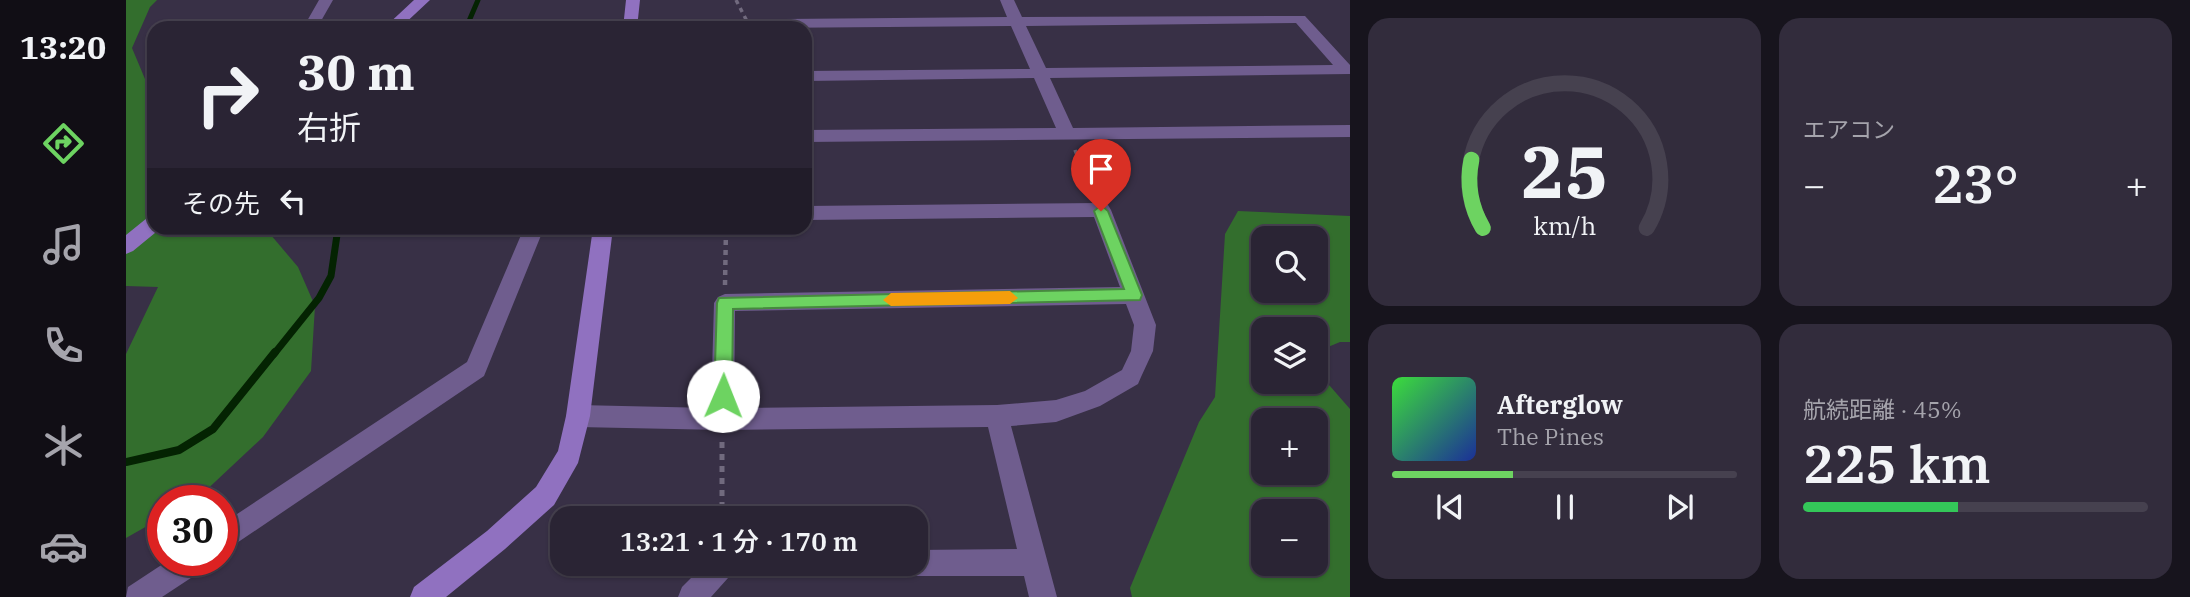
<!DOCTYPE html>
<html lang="ja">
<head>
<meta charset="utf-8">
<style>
  :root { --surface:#2a2434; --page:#322c3c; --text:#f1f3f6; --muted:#a5a4ac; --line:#46414f; --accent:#6dd361 }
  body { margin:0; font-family:"IBM Plex Serif","Noto Sans JP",serif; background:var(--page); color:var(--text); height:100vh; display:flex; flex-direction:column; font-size:26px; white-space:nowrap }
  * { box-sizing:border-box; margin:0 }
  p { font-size:23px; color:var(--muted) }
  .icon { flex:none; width:38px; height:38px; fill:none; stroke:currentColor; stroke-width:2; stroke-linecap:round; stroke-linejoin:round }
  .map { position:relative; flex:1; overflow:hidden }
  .details { display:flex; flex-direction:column; gap:18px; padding:18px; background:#17141d; width:840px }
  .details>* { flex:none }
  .guide { position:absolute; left:21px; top:21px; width:665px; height:214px; border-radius:21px; box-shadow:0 2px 5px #0004,0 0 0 2px var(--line); background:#2a2434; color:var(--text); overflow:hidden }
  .tools { position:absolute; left:1125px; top:226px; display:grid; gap:14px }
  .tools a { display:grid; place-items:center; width:77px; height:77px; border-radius:14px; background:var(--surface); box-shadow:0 2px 5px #0004,0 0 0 2px var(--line); font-size:35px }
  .speed { position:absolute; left:21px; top:485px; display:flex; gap:14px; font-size:35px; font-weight:700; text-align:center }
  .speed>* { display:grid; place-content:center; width:91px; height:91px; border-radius:50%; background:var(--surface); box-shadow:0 2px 5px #0004,0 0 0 2px var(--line); line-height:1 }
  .speed .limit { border:10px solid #d22; background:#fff; color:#111 }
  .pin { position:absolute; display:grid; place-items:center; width:60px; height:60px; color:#fff; margin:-72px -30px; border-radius:50% 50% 50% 0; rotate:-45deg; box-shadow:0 0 7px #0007 }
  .pin .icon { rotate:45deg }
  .me { position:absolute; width:77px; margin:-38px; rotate:1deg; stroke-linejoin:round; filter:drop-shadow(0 0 5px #0008) }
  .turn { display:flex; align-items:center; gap:24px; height:147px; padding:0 35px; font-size:32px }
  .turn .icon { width:91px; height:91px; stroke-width:2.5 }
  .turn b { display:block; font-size:49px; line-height:60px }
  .then { display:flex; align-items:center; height:66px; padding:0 35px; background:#0003; gap:14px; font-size:26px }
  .big { font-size:52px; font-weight:600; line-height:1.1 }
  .details .tile { flex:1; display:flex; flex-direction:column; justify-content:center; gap:10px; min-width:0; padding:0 24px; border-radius:21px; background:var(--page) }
  .details .dial { align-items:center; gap:0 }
  .dial svg { height:182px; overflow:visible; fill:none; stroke:var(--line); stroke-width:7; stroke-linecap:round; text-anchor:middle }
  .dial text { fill:var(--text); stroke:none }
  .song { display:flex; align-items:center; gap:21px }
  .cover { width:84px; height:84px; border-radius:10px; background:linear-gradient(135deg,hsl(120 70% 55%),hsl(230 70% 35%)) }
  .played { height:7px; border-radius:4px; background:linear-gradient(90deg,var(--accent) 35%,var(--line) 35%) }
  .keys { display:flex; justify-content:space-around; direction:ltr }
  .heat { display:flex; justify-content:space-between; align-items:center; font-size:38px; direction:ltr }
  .charge { height:10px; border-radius:5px; background:linear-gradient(90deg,#34c759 45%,var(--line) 0) }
  .details .tiles { flex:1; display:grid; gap:18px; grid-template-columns:repeat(2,1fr) }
  .trip { position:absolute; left:424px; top:506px; width:378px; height:70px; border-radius:21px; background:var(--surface); box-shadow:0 2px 5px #0004,0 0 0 2px var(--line); font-weight:600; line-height:70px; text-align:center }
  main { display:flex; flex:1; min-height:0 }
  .tabs { display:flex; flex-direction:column; width:126px; justify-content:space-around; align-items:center; background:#110e15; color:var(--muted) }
  .tabs .icon { width:49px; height:49px }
  .tabs .selected { color:var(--accent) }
  .tabs b { font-size:32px; color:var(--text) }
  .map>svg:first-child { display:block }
</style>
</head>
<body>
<main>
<nav class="tabs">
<b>13:20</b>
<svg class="icon selected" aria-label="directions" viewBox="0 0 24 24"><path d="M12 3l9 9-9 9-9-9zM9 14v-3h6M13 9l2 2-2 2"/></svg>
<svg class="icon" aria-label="music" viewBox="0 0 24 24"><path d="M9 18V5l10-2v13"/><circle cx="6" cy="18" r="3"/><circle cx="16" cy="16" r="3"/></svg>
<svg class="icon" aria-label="phone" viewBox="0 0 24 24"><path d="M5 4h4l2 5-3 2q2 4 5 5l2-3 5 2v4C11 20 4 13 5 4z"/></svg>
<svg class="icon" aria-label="climate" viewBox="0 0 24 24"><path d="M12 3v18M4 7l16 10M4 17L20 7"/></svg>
<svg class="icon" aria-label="car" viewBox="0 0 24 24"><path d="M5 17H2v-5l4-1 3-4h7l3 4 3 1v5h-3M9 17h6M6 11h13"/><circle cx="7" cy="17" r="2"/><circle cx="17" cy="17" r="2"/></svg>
</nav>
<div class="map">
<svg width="1224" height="597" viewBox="0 0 1224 597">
  <rect width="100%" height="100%" fill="#383046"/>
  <!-- green -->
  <path fill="#336e2d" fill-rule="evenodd" d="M0 0H31L24 7 6 48 19 79 28 82V228H139L172 267 189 306 185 371 137 437 74 496 66 500H37V517L0 538V354L32 287 0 286Z
    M1112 211 1224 216V342H1214L1190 352V329H1138V382H1190V370L1224 409V597H1006L1004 588 1073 422 1089 397 1099 234ZM1138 238H1190V290H1138ZM1138 420H1190V472H1138ZM1138 511H1190V564H1138Z"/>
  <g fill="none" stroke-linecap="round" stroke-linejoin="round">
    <!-- stream-far2 -->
    <path stroke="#042302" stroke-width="5" d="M340 28 352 0"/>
    <!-- stream-far1 -->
    <path stroke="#042302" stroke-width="7" d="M148 354 193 298 205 276 212 228"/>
    <!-- stream -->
    <path stroke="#042302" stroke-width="8" d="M0 462 53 450 87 429 149 352"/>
    <!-- path-far2 -->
    <path stroke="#716a7e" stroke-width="3.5" stroke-dasharray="4.5 4.5" stroke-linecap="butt" d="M610 0 624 27
      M949 150 952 158"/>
    <!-- path-far1 -->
    <path stroke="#716a7e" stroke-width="4.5" stroke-dasharray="5 5" stroke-linecap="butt" d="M952 156 968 194
      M599 285 600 228"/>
    <!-- path -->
    <path stroke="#716a7e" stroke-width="5" stroke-dasharray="6 6" stroke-linecap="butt" d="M596 442V518"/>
    <!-- street -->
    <path fill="#6f5d8e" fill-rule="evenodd" d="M193 0H207L191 28H177Z
      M874 0H888L896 17 1179 16 1224 65V74L924 78 947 128 1224 125V137L679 142V130L930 128 908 78 679 81V71L904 69 885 26 635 28 637 25 658 19 881 17ZM1170 23 1207 65 920 68 900 26Z
      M975 203 982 205 985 210 1030 325 1027 351 1015 377 1012 384 974 406 930 422 885 426 931 597H903L898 576H789L779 573 777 567 775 574 765 577 602 578 585 597H552L556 587 579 564H789V550L891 549 862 427 596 430 452 427 444 424 440 416 444 408 452 405 585 408 588 303 592 297 599 294 994 287 968 217 679 220V206ZM1000 304 1008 325 1005 351 996 370 959 391 930 400 871 405 608 408 609 311Z
      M398 228H418L358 376 96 553V524L341 362Z
      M43 560H80L77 570 36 597H0L2 587Z"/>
    <!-- secondary -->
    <path fill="#9071c0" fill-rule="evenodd" d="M288 0H304L274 28H258Z
      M500 0H514L511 28H497Z
      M28 216V228H35L7 251 0 254V235L21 218Z
      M467 228H487L464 416 452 463 428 505 379 549 320 597H284L288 587 361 531 410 487 432 451 440 416Z"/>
  </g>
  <!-- route -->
  <path fill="#6dd361" stroke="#47893f" stroke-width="2" d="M975 205 982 211 1016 295 1014 300 607 309 606 396 603 402 597 404 591 402 588 396 591 303 593 298 998 289 968 211Z"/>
  <!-- slow -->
  <path fill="#f59e0b" d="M884 291 892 298 884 304 765 306 757 300 765 293Z"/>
</svg>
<div class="tools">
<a><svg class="icon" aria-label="search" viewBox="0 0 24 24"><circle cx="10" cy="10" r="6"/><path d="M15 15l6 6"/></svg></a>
<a><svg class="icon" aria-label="layers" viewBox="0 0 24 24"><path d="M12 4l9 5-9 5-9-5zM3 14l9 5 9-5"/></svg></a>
<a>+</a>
<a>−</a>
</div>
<div class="speed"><div class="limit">30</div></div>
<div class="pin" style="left:975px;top:211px;background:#d93025"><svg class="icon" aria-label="arrive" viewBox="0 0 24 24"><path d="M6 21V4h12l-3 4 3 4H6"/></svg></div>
<svg class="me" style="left:597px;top:396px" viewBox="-20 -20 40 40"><circle r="19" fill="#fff"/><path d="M0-13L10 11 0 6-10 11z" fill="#6dd361"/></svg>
<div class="trip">13:21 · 1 分 · 170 m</div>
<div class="guide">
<div class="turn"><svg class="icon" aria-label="right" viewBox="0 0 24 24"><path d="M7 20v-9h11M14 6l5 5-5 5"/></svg><div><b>30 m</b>右折</div></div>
<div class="then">その先<svg class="icon" aria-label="left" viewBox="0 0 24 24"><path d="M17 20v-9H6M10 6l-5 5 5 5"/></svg></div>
</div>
</div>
<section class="details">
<div class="tiles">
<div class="tile dial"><svg viewBox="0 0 100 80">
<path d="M14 69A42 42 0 1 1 86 69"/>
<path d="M14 69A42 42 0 0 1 9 39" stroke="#6dd361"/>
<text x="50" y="56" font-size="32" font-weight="700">25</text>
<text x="50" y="72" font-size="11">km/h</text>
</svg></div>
<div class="tile"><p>エアコン</p>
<div class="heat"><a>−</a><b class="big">23°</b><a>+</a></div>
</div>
<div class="tile">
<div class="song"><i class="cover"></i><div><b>Afterglow</b><p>The Pines</p></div></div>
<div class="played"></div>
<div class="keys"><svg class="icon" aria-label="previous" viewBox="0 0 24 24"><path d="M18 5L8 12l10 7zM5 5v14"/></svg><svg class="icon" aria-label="pause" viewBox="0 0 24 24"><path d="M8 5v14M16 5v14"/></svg><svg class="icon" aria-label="next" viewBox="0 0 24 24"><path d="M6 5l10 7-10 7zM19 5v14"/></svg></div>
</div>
<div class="tile"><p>航続距離 · 45%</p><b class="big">225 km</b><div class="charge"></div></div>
</div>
</section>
</main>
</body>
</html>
